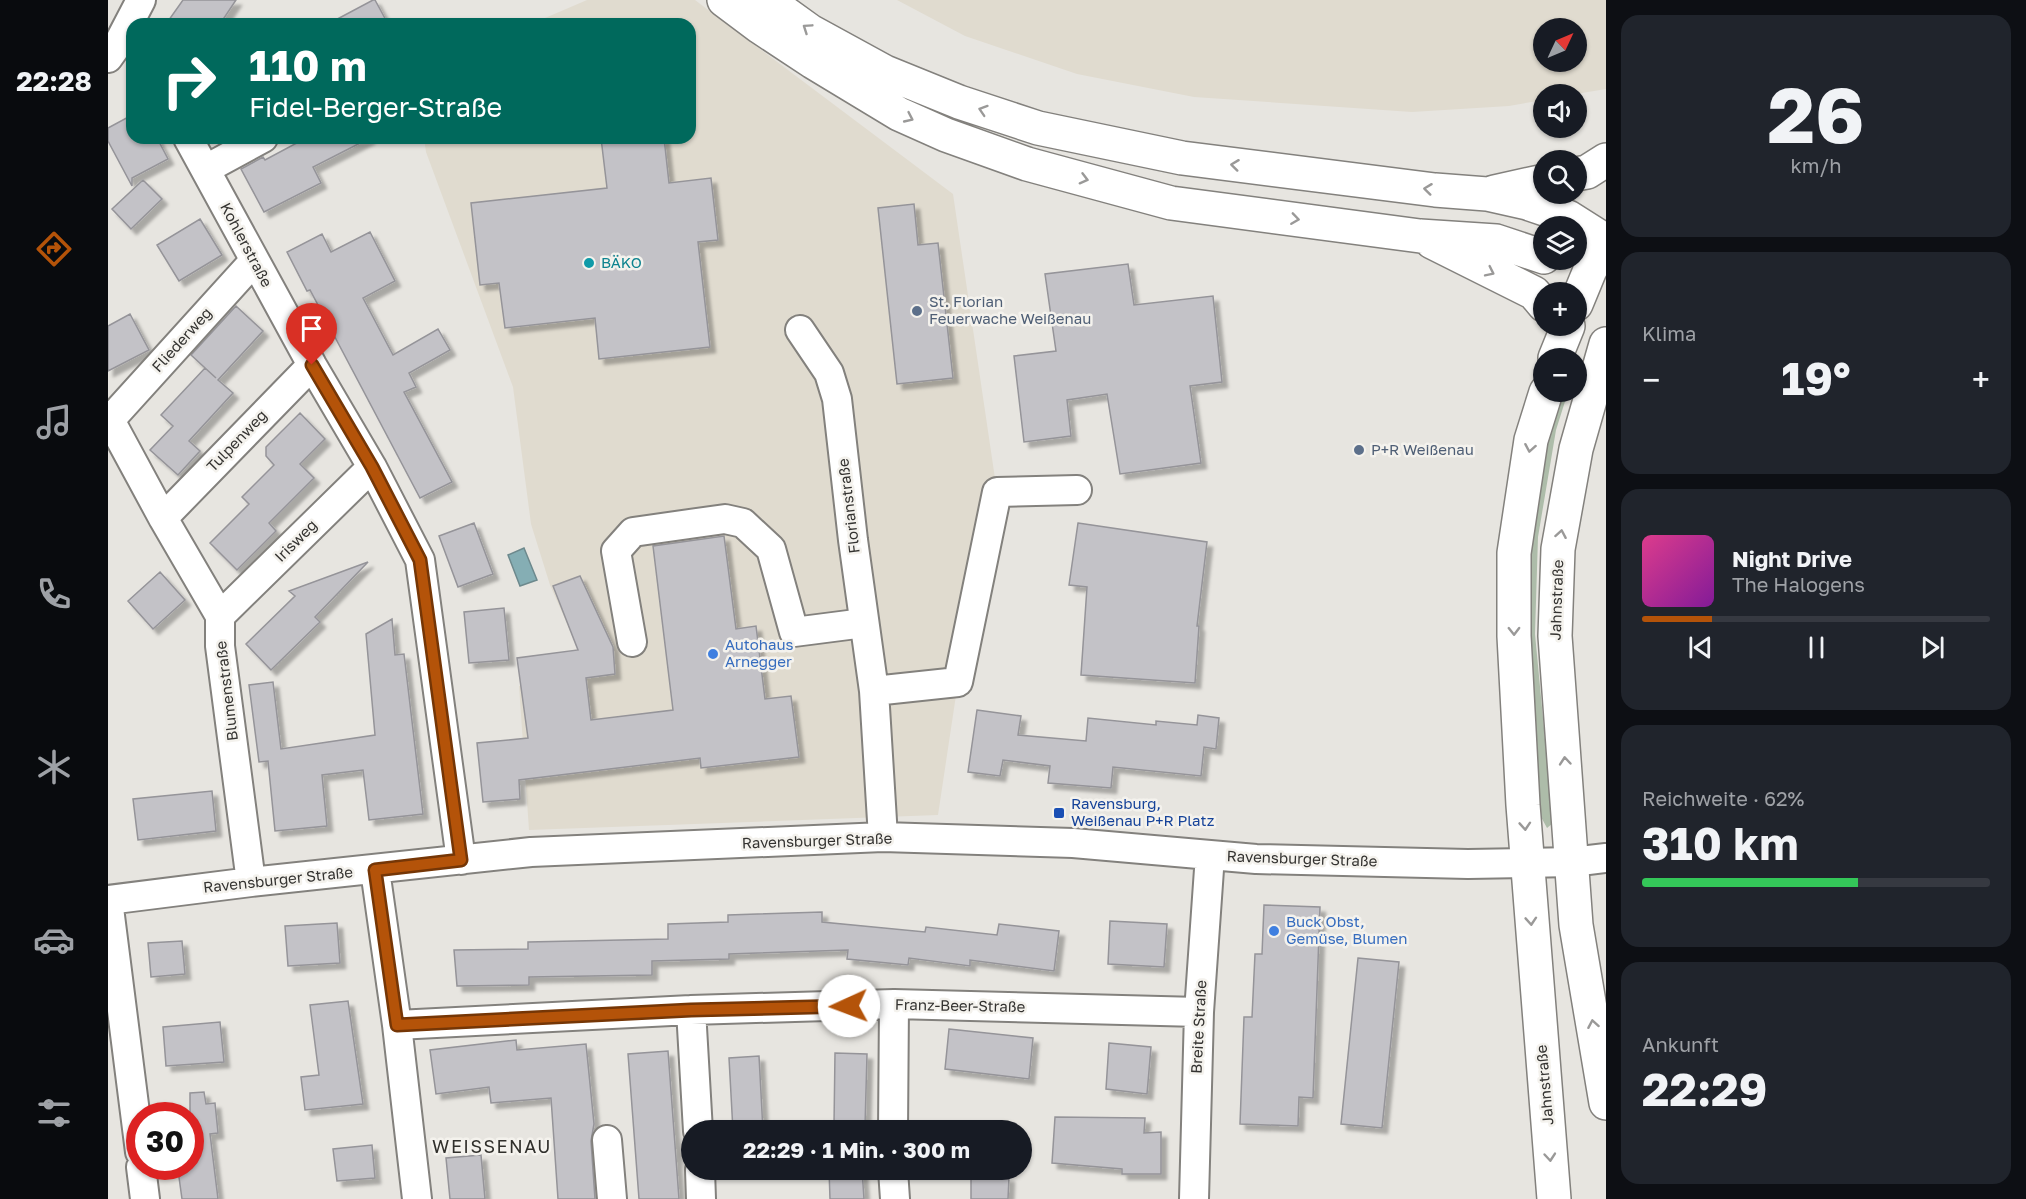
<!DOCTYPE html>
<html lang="de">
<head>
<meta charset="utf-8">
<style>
  :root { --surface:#171b24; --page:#20242c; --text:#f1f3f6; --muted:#9ea1a6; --line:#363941; --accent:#b45309 }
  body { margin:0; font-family:"Golos Text",sans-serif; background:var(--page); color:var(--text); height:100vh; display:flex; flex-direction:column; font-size:22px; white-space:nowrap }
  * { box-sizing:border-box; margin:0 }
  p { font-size:20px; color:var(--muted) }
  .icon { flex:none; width:33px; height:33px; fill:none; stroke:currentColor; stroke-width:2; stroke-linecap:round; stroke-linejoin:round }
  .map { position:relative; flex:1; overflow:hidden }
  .drawer { display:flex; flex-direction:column; gap:15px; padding:15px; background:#0d0f14; width:420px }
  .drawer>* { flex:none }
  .hud { position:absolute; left:18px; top:18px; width:570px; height:126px; border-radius:18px; box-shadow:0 2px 4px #0004; background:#00695c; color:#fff; overflow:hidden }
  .needle { width:39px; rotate:46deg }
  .buttons { position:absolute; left:1425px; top:18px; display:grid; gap:12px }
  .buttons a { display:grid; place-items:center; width:54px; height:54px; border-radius:50%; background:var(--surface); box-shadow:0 2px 4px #0004; font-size:30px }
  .speed { position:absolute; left:18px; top:1102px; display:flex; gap:12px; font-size:30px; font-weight:700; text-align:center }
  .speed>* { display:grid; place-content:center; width:78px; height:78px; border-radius:50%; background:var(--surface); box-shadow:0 2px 4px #0004; line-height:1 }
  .speed .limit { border:9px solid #d22; background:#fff; color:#111 }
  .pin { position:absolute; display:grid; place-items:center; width:51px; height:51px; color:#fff; margin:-62px -26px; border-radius:50% 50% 50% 0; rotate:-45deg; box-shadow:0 0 6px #0007 }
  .pin .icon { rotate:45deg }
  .me { position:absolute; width:66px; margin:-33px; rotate:268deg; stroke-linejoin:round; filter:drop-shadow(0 0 4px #0008) }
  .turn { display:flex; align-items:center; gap:21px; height:126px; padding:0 24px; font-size:27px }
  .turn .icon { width:78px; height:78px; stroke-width:2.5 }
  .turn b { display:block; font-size:42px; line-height:51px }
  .big { font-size:45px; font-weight:700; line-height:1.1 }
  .drawer .tile { flex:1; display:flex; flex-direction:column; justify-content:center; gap:9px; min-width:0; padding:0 21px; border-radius:18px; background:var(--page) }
  .drawer .dial { align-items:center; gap:0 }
  .dial b { font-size:78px; line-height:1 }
  .song { display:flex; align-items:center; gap:18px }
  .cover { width:72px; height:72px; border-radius:9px; background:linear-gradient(135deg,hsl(330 70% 55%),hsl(290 70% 35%)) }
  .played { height:6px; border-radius:3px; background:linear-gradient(90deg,var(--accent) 20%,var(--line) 20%) }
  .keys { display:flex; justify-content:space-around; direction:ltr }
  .heat { display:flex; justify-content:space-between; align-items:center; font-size:33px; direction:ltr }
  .charge { height:9px; border-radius:4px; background:linear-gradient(90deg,#34c759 62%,var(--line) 0) }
  .trip { position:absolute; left:573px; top:1120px; width:351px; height:60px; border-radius:30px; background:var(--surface); box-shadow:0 2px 4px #0004; font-weight:700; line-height:60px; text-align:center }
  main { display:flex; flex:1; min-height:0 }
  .tab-bar { display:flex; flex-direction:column; width:108px; justify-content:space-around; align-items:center; background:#090b0e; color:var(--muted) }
  .tab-bar .icon { width:42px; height:42px }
  .tab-bar .active { color:var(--accent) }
  .tab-bar b { font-size:27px; color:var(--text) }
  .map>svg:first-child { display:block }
</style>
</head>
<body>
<main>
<nav class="tab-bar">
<b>22:28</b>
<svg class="icon active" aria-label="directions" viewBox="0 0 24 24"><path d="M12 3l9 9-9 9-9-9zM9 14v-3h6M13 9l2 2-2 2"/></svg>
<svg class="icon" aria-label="music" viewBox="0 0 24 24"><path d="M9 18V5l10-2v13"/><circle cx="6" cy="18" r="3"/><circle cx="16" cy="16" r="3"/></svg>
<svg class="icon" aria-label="phone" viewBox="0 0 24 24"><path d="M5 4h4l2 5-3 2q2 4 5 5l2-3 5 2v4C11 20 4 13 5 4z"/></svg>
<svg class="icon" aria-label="climate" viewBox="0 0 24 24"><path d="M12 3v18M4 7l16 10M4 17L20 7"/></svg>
<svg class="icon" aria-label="car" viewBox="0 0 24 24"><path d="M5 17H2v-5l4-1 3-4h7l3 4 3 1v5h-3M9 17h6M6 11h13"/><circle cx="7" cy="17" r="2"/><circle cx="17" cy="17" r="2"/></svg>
<svg class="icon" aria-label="filters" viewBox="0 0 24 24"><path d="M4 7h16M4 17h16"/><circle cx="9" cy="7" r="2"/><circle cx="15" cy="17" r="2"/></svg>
</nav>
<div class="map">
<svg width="1498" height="1199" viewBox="0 0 1498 1199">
  <defs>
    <filter id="shadow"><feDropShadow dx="5.5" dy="5.5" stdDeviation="1.5" flood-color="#0004"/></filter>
  </defs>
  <rect width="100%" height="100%" fill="#e7e5e0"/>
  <!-- built -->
  <path fill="#e0dbcf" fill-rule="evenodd" d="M479 0H587L845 194 889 492 850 682 830 815 421 830 411 686 482 676 442 585 423 524 405 387 318 152 316 138H582V24H423Z
    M789 0H1498V89L1468 94H1436L1435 100 1401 106 1304 112 1086 97 969 74 857 36ZM1436 28H1468V62H1436Z"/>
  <!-- green -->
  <path fill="#adbca9" d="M1451 392H1460L1448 430 1430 537 1427 634 1445 823 1439 828 1432 815 1418 598 1433 450Z"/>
  <!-- water -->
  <path fill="#85aeb4" stroke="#6d898d" stroke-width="1.5" d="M416 548 429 580 412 586 400 555Z"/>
  <!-- building -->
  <path fill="#c3c2c7" stroke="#959499" stroke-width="1.5" filter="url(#shadow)" d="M75 0H128L112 24H58Z
    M265 0H267L280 24H220Z
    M24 115V138H49L60 159 24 178V186L0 141V128Z
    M198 138H262L205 167 213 183 156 212 133 169 155 157 157 160Z
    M493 138H556L561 183 603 178 610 240 590 242 602 347 491 359 487 318 397 328 391 283 372 285 363 203 499 188Z
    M35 180 54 199 23 229 4 209Z
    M806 204 810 245 830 243 845 378 789 384 770 208Z
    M92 219 114 255 71 281 49 245Z
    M262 232 287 281 255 298 285 355 330 329 342 350 301 373 308 387 296 392 344 482 312 498 202 290 199 291 179 252 214 234 223 252Z
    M1020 264 1026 305 1105 296 1114 382 1082 386 1093 463 1012 474 999 394 959 400 963 436 916 442 906 356 948 351 937 274Z
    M128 306 155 331 110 380 125 393 81 441 92 451 70 475 42 450 65 426 53 415 97 368 108 378 83 355Z
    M22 314 41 350 0 371V326Z
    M192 413 217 439 192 464 206 478 161 523 168 531 129 570 102 543 141 504 134 497 166 465 158 456V447Z
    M366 523 385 574 350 587 331 536Z
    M970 523 1099 542 1089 626H1091L1087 683 973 675 979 587 961 585Z
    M616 536 628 629 648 626 657 699 683 696 691 757 593 768 592 758 411 780 412 799 375 802 369 743 420 738 409 658 470 650 445 586 472 576 505 647 507 674 478 678 483 720 565 710 545 546Z
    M260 562 207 617 212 622 163 670 138 644 187 596 181 591Z
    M52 572 77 600 45 629 20 601Z
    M396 608 401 660 361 663 356 612Z
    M284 619 287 655 296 654 315 814 261 820 255 770 214 775 219 826 167 831 160 761 151 762 141 685 165 682 173 749 267 735 258 634Z
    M869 710 913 716 910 735 978 741 980 718 1048 725V721L1089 725 1090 715 1111 718 1108 749 1096 747 1093 776 1005 767 1003 788 940 783 942 766 895 760 892 776 860 772Z
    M104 791 108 831 30 840 25 799Z
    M1156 905 1212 907 1205 1098 1191 1097 1190 1126 1132 1124 1136 1017H1144L1147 954H1154Z
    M714 912V922L817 932 818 927 889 935 891 924 951 931 946 971 862 960V966L801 958 800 965 739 959 740 950 621 954V959L544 961V975L421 977V985L349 986 346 950 420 949V942L560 939V924L620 922V915Z
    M1002 921 1059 924 1056 967 1000 964Z
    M229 923 232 963 180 966 177 926Z
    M74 941 77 974 43 977 40 943Z
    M1250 958 1291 962 1274 1128 1233 1124Z
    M240 1001 255 1104 197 1110 193 1077 211 1075 202 1005Z
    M112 1022 116 1062 58 1066 55 1027Z
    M841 1029 925 1038 921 1079 837 1069Z
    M408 1040 409 1050 478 1044 486 1124 483 1141 487 1199H450L443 1098 383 1103 381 1087 328 1094 322 1050Z
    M1001 1043 1043 1047 1039 1094 998 1089Z
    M560 1051 571 1199H531L520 1054Z
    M727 1053 759 1054 757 1126 726 1125Z
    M651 1056 655 1131H625L621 1058Z
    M96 1092 98 1104 107 1103 110 1133 102 1134 110 1199H74L70 1170 82 1168V1093Z
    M947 1117 1037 1118 1036 1133 1053 1132V1174H1014V1169L944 1163Z
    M264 1145 267 1178 229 1181 225 1149Z
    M373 1155 377 1199H342L338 1158Z
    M721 1170H754L756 1199H722Z
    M863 1177H901L900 1199H863Z"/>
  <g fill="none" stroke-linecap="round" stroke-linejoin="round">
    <!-- minor casing -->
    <g stroke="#83817d" stroke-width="32">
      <path id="minor" d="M0 58 10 44 33 0
        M80 138 204 365 264 467 312 560 353 860
        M98 169 155 138
        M692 330 721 373 729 399 745 540 766 691 775 837
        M55 518 204 365
        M112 616 264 467
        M524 642 508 551 525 532 617 519 635 523 663 549 686 632 756 623
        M766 691 850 682 889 492 969 490
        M267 870 289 1025 309 1199
        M143 882 112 646V616L55 518 2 420 146 261
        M0 900 143 882 423 852 775 837 965 843 1148 859 1360 864 1464 862 1498 858
        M0 900 32 1152
        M583 1010 590 1131
        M289 1025 583 1010 786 1004 1091 1012
        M785 1131 786 1004
        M499 1140 504 1199
        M33 1167 37 1199
        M592 1170 593 1199
        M785 1170 787 1199
        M1086 1199 1091 1012 1102 855"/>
    </g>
    <!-- major casing -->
    <g stroke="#83817d" stroke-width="36">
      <path id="major" d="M616 0 652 27 705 62 791 114 838 135 919 164 1063 203 1312 236 1388 241 1436 257
        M659 0 702 31 777 72 851 102 930 128 1074 158 1327 190 1379 194 1419 203 1460 217 1498 241
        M1468 174 1479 172 1498 160
        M1386 192 1436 181
        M1324 242 1426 293 1436 305
        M1468 304 1482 270 1498 242
        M1498 344 1468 449 1450 549 1447 636 1468 925 1498 1103
        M1447 358 1460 326
        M1438 392 1423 440 1406 553V636L1415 805 1446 1199"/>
    </g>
    <!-- minor -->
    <use href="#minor" stroke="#fff" stroke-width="28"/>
    <!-- major -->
    <use href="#major" stroke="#fff" stroke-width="33"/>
  </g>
  <!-- one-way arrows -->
  <defs><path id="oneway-chevron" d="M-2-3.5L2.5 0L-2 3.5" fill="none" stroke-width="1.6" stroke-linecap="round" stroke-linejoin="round" transform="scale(1.5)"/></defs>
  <g stroke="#9a9998">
    <use href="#oneway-chevron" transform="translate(699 28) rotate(-146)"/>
    <use href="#oneway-chevron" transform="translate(875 110) rotate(-162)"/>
    <use href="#oneway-chevron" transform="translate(801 118) rotate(25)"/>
    <use href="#oneway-chevron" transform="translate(1127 165) rotate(-173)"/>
    <use href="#oneway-chevron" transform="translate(976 179) rotate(15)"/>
    <use href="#oneway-chevron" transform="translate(1320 189) rotate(-173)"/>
    <use href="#oneway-chevron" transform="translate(1187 219) rotate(8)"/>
    <use href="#oneway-chevron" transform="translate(1382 272) rotate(26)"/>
    <use href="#oneway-chevron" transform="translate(1422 448) rotate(100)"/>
    <use href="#oneway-chevron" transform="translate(1453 534) rotate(-80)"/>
    <use href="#oneway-chevron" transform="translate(1406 631) rotate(89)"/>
    <use href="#oneway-chevron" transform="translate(1457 761) rotate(-95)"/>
    <use href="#oneway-chevron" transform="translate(1417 826) rotate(86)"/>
    <use href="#oneway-chevron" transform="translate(1423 921) rotate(86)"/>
    <use href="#oneway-chevron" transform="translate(1485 1024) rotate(-100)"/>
    <use href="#oneway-chevron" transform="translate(1442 1157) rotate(85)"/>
  </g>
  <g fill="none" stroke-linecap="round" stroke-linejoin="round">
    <!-- route casing -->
    <g stroke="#753606" stroke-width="15">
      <path id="route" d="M204 365 264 467 312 560 353 860 267 870 289 1025 583 1010 741 1006"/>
    </g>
    <!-- route -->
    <use href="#route" stroke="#b45309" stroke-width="10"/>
  </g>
  <!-- markers -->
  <circle fill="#0f9aa8" stroke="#f4f2ed" stroke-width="2" cx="481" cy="263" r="6"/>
  <g fill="#5c6f8a" stroke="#f4f2ed" stroke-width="2">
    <circle cx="809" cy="311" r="6"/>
    <circle cx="1251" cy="450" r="6"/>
  </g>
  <g fill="#3f7fe0" stroke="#f4f2ed" stroke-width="2">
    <circle cx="605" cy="654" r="6"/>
    <circle cx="1166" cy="931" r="6"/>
  </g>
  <rect fill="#1a4fb4" stroke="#f4f2ed" stroke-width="2" x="945" y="807" width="12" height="12" rx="3"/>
  <g text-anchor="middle" stroke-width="5" stroke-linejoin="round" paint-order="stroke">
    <!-- street labels -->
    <g font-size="15" fill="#343331" stroke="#f4f2ed">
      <text transform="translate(138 245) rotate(62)" y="5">Kohlerstraße</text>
      <text transform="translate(74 340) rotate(-48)" y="5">Fliederweg</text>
      <text transform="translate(129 441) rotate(-46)" y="5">Tulpenweg</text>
      <text transform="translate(741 506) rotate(-97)" y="5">Florianstraße</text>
      <text transform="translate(188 541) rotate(-45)" y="5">Irisweg</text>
      <text transform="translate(1449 600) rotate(-88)" y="5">Jahnstraße</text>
      <text transform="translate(119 691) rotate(-97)" y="5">Blumenstraße</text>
      <text transform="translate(709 841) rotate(-2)" y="5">Ravensburger Straße</text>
      <text transform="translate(1194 859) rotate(2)" y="5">Ravensburger Straße</text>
      <text transform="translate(170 880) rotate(-6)" y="5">Ravensburger Straße</text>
      <text transform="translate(852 1006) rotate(1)" y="5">Franz-Beer-Straße</text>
      <text transform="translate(1091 1027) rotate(-87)" y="5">Breite Straße</text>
      <text transform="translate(1437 1085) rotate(-95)" y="5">Jahnstraße</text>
    </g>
    <!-- culture labels -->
    <g font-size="15" fill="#0d838f" stroke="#f4f2ed" text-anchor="start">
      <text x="493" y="268">BÄKO</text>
    </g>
    <!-- service labels -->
    <g font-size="15" fill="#4e5e75" stroke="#f4f2ed" text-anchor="start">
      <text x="821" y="307">St. Florian<tspan x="821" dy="17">Feuerwache Weißenau</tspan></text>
      <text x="1263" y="455">P+R Weißenau</text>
    </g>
    <!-- shop labels -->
    <g font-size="15" fill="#366cbe" stroke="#f4f2ed" text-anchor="start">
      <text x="617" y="650">Autohaus<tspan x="617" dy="17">Arnegger</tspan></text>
      <text x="1178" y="927">Buck Obst,<tspan x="1178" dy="17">Gemüse, Blumen</tspan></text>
    </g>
    <!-- transit labels -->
    <g font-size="15" fill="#164399" stroke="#f4f2ed" text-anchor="start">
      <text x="963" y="809">Ravensburg,<tspan x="963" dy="17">Weißenau P+R Platz</tspan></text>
    </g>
    <!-- quarter labels -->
    <g font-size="18" letter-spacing="1.5" fill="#302f2b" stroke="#f4f2ed">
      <text x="384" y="1153">WEISSENAU</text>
    </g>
  </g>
</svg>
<div class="buttons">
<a><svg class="needle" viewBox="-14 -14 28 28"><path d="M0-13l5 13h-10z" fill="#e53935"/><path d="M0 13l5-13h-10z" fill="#9ea1a6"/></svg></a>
<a><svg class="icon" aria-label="sound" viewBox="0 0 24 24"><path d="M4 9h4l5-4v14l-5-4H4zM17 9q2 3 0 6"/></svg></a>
<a><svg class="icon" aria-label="search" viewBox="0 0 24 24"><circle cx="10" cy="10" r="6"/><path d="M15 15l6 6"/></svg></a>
<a><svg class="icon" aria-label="layers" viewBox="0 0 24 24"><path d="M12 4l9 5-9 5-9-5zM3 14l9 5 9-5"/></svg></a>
<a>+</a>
<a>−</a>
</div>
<div class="speed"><div class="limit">30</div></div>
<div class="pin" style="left:204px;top:365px;background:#d93025"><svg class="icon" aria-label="arrive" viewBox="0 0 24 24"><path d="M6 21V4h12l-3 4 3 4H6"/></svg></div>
<svg class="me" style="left:741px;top:1006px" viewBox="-20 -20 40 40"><circle r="19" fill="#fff"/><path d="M0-13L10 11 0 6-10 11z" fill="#b45309"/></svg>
<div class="trip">22:29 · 1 Min. · 300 m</div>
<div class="hud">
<div class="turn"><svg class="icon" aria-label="right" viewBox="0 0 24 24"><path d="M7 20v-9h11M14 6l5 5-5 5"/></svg><div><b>110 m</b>Fidel-Berger-Straße</div></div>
</div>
</div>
<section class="drawer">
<div class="tile dial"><b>26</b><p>km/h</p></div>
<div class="tile"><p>Klima</p>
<div class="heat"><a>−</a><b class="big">19°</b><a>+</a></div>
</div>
<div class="tile">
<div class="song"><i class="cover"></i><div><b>Night Drive</b><p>The Halogens</p></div></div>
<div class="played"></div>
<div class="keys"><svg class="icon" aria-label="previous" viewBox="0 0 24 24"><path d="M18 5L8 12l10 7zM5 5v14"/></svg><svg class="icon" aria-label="pause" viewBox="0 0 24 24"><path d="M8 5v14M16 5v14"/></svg><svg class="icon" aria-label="next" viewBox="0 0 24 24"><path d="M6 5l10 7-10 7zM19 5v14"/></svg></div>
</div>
<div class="tile"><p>Reichweite · 62%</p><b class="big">310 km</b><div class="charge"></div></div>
<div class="tile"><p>Ankunft</p><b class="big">22:29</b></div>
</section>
</main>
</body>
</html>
